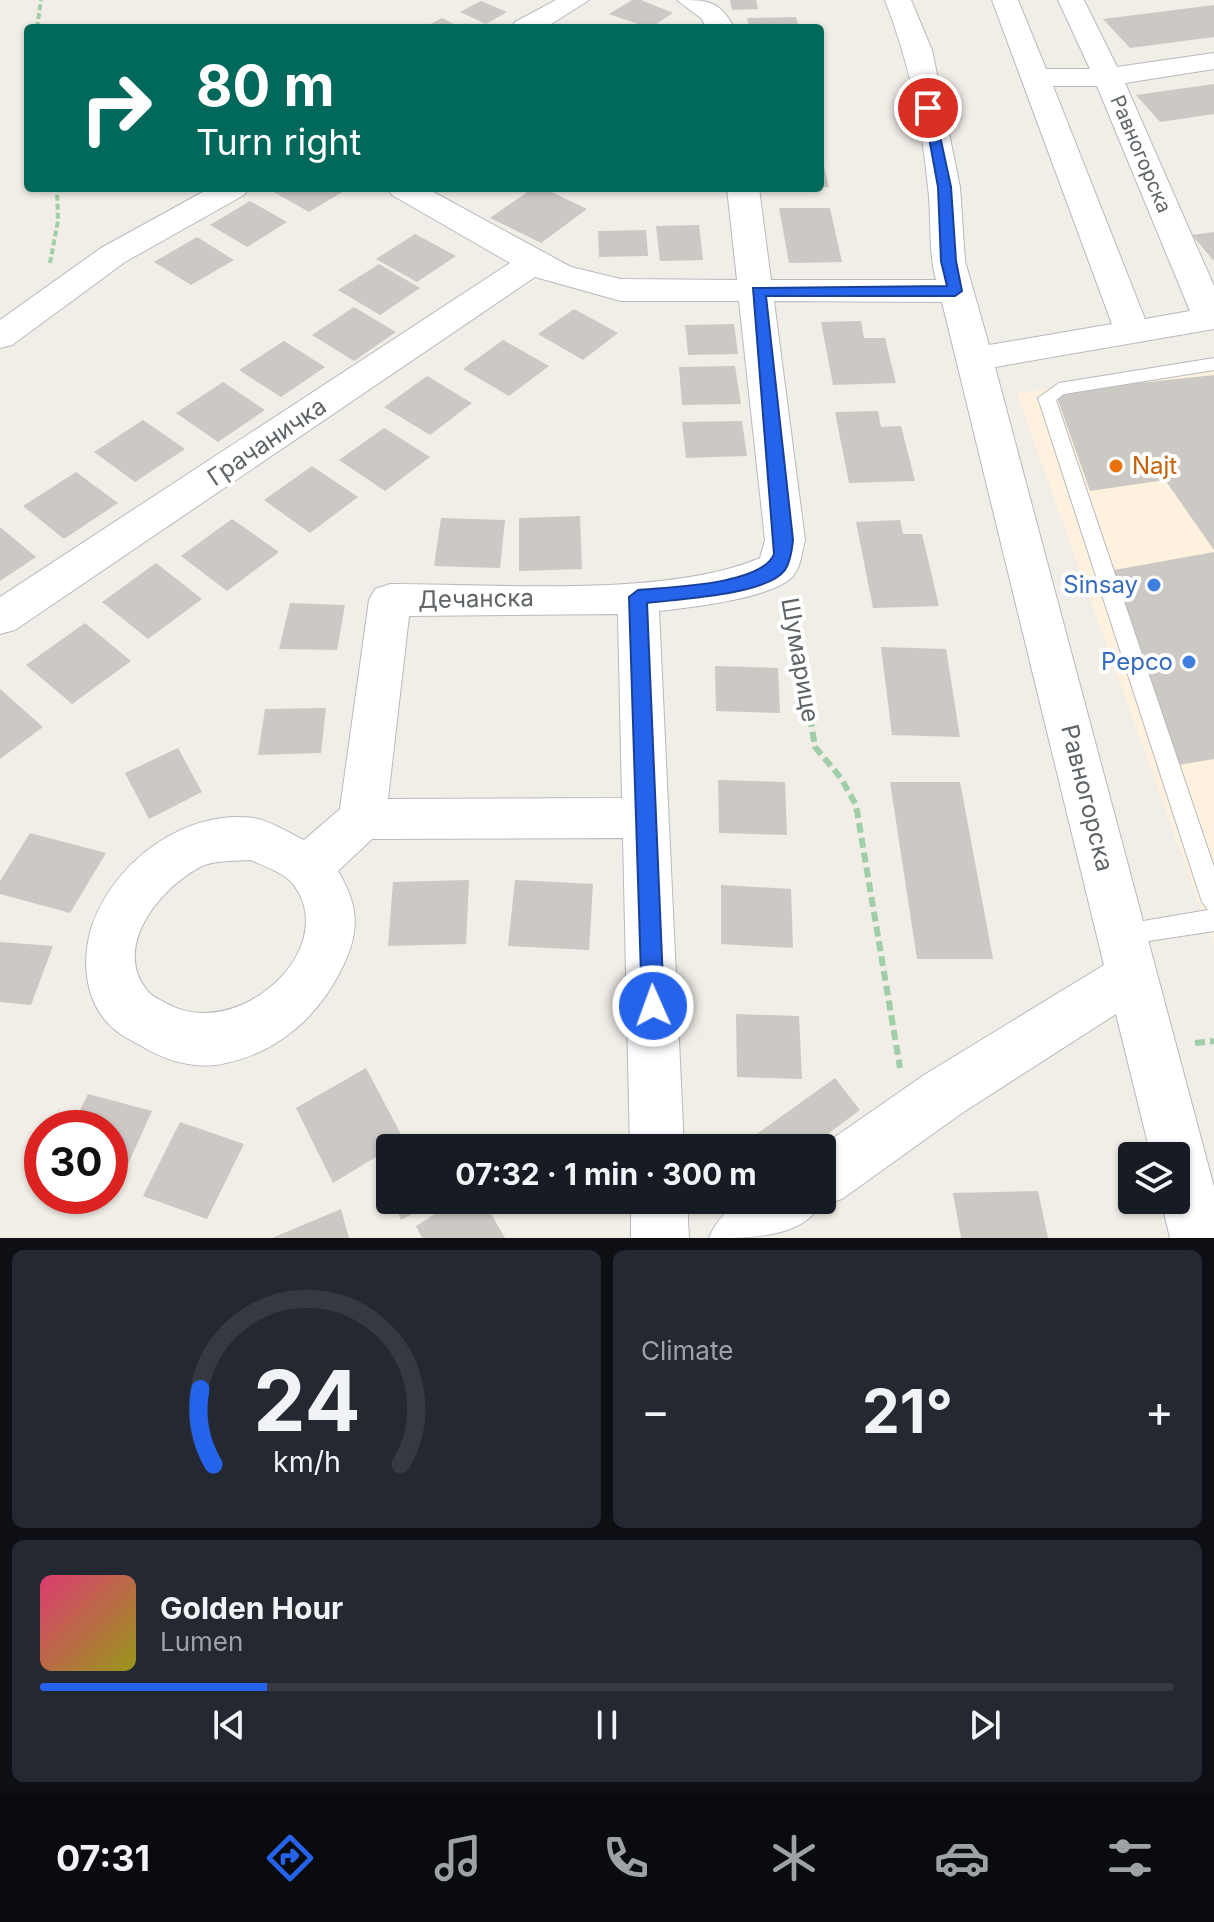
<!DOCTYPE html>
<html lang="en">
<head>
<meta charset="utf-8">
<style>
  :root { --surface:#171b24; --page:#242831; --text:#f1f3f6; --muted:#9ea1a6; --line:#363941; --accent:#2563eb }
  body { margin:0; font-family:Inter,sans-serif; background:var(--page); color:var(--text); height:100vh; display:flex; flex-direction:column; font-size:30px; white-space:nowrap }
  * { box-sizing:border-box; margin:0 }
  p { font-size:26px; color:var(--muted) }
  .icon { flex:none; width:44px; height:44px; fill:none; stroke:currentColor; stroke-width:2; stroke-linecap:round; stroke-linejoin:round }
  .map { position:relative; height:1238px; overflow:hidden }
  .panel { display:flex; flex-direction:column; gap:12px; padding:12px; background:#0d0f14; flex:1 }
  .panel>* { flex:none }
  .guide { position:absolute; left:24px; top:24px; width:800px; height:168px; border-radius:8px; box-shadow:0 2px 6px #0004; background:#00695c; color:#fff; overflow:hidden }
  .fabs { position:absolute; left:1118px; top:1142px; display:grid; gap:16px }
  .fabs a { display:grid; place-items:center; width:72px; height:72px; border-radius:8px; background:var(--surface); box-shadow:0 2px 6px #0004; font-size:40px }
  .speed { position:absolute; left:24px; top:1110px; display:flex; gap:16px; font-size:40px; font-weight:700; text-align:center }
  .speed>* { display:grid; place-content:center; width:104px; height:104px; border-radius:50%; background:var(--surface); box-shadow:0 2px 6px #0004; line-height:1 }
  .speed .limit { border:12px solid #d22; background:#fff; color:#111 }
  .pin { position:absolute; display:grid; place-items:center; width:68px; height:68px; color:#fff; margin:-34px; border:4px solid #fff; border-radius:50%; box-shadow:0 2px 8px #0007 }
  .me { position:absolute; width:88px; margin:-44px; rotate:358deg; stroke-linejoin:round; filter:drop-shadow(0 0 6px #0008) }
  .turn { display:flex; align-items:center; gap:28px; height:168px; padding:0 40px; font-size:36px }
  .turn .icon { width:104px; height:104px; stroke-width:2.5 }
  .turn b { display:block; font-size:56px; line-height:68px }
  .big { font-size:60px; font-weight:700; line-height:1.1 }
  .panel .tile { flex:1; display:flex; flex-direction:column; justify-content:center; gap:12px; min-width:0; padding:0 28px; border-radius:12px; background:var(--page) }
  .panel .dial { align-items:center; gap:0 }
  .dial svg { height:208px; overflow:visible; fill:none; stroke:var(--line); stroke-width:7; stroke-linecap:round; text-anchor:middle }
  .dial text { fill:var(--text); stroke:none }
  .song { display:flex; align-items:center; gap:24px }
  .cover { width:96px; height:96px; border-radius:12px; background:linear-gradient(135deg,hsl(340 70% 55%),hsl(60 70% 35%)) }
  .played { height:8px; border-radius:4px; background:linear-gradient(90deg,var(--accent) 20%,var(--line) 20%) }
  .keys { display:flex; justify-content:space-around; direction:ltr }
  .heat { display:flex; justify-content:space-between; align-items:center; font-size:44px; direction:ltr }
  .panel .tiles { flex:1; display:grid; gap:12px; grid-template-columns:1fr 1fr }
  .tile:last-child { grid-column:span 2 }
  .trip { position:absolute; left:376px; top:1134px; width:460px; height:80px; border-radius:8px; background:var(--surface); box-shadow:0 2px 6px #0004; font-weight:700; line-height:80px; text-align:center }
  .tab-bar { display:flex; height:128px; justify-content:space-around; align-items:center; background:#090b0e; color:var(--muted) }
  .tab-bar .icon { width:56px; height:56px }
  .tab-bar .selected { color:var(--accent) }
  .tab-bar b { font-size:36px; color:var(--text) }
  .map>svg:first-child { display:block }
</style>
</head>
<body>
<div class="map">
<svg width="1214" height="1238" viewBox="0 0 1214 1238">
  <rect width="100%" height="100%" fill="#f1ede7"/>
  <!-- commercial -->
  <path fill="#fef2de" d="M1214 360V945L1017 394Z"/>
  <!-- building -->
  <path fill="#ccc8c3" d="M632 0H641L673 13 650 28 609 14Z
    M730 0H756L758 9 732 10Z
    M481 1 507 12 486 24 460 12Z
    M1214 5V37L1130 48 1103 19Z
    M796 17 799 28H749L747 18Z
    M442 18 462 28H423Z
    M1214 84V114L1160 122 1136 95Z
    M821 154 829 187H820Z
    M277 188H349L309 212 272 191Z
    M533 188H543L587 209 541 243 490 218Z
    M250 201 287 222 247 247 210 225Z
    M779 208H830L842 262 789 263Z
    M699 225 703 260 660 261 656 226Z
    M646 230 648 256 599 257 598 231Z
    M1214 232V261L1192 235Z
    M415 234 456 256 417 282 376 259Z
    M197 237 234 260 191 285 154 262Z
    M379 264 420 288 380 315 338 290Z
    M354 307 396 332 354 361 312 335Z
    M574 309 618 333 583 360 538 334Z
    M861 321 864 338H885L896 383 833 385 821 322Z
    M734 324 738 354 688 355 685 325Z
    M503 340 549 366 509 396 463 369Z
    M284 341 325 367 281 397 239 370Z
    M735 366 741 404 682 405 679 367Z
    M1214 375V550L1165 480 1090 491 1055 392Z
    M427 376 472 403 430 435 384 407Z
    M223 382 265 410 218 442 176 413Z
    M878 411 881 427 901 426 915 481 849 483 835 412Z
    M143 420 185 449 135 482 94 452Z
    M742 421 747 456 686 458 682 422Z
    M384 428 430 457 385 491 339 460Z
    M312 466 358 497 310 533 264 500Z
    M76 472 118 503 64 539 23 506Z
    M580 516 582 569 519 571V518Z
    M441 518 505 520 500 568 434 566Z
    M232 519 279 552 227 591 181 556Z
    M900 520 903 534H922L939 606 873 608 856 522Z
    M0 527 36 557 0 581Z
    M1214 552V759L1179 765 1114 570Z
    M156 563 202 599 148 639 102 602Z
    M290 603 345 605 337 650 279 649Z
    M85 623 131 661 72 704 26 665Z
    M881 647 946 649 960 737 892 735Z
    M715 666 778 668 780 713 716 711Z
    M0 689 43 727 0 759Z
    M326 708 321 753 258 755 265 709Z
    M178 748 202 792 149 819 125 773Z
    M718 780 785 782 787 835 719 833Z
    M890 782H960L993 959H917Z
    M30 833 106 853 70 913 0 894V881Z
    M469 880 466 944 388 946 393 882Z
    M515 880 593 884 589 950 508 946Z
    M721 885 791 889 793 948 721 944Z
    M0 942 53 946 31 1005 0 1002Z
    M736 1014 799 1016 802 1079 737 1077Z
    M366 1068 404 1140 333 1183 296 1108Z
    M835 1078 860 1110 809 1148H737Z
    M88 1094 152 1111 119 1184 110 1182V1128H71Z
    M180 1122 244 1144 207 1219 143 1196Z
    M1038 1191 1048 1238H961L953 1193Z
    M393 1200H428L430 1205 401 1220Z
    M436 1200H483L505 1238H422L416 1226 441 1210Z
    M341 1209 349 1238H272Z"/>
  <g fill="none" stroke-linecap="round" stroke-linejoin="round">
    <!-- service casing -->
    <g stroke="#b7babd" stroke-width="2">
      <path id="service" d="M1214 358V370L1064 394 1056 400 1214 867V931L1122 945 1114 942 1110 934 1114 926 1208 910 1202 902 1038 398 1059 383Z"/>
    </g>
    <!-- minor casing -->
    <g stroke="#b7babd" stroke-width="2">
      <path id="minor" d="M556 0H589L545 28H511L515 22Z
        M677 0C707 0 720 0 734 28H706L702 19Z
        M885 0H911L932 50 960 187 965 261 989 345 1112 324 992 0H1018L1046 69H1090L1058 0H1084L1117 67 1214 53V69L1125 83 1214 286V329L995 367 1214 1187V1238H1170L1161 1200H1176V1156H1151L1116 1014 962 1113 842 1199 819 1206C801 1238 749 1238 709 1238 730 1187 776 1200 822 1200V1148H819L924 1075 1104 965 942 302 774 301 805 540C802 551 801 567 793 576 774 598 689 608 659 611L684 1148H630L623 838 372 839 338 871C360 907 360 934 340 972 317 1017 278 1052 226 1063 199 1070 169 1062 145 1048 135 1042 123 1037 114 1029 83 1003 81 957 93 923 116 861 185 809 254 818 271 821 289 833 304 840L340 809 369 600 375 589 390 584C494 584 667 598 760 558L765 540 739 301H621L535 277 15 630 0 634V597L510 263 392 195 387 188H426L571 267 621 279 737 280 727 188H759L771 280H936C928 250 932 219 928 187 922 124 908 59 885 0ZM1053 86H1097L1190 311 1145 319ZM618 614 622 798 388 799 409 616ZM251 860C263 866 285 873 293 884 343 949 237 1044 166 1003 158 999 151 996 146 989 112 945 162 886 202 866 216 860 235 861 251 860Z
        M210 188H249L244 195 125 262 12 345 0 348V320L101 248Z
        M631 1200H687L689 1238H631Z"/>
    </g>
    <!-- path-far2 -->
    <path stroke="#a0cea6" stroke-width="4" stroke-dasharray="6 3" stroke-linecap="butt" d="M37 28 41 0
      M50 263 58 221 57 188"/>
    <!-- path-far1 -->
    <path stroke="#a0cea6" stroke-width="5" stroke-dasharray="7 4" stroke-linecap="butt" d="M791 601 810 719"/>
    <!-- path -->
    <path stroke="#a0cea6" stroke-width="6" stroke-dasharray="10 5" stroke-linecap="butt" d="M810 717 815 747 841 778 856 805 900 1068
      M1195 1043 1214 1041"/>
    <!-- service -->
    <use href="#service" fill="#fff" fill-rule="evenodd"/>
    <!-- minor -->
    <use href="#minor" fill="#fff" fill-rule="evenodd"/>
  </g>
  <!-- route -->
  <path fill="#2563eb" stroke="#184099" stroke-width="2" d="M923 105 934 108 951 187 956 261 962 291 955 296H766L793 540C792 549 791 561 785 570 767 595 678 599 647 603L664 1006 661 1013 653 1016 645 1013 642 1006 629 597 638 590C669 587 762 585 774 554L753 288 947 286 941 261 938 187Z"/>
  <!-- markers -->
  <circle fill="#e8710a" stroke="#fff" stroke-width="3" cx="1116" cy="466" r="8"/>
  <g fill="#3f7fe0" stroke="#fff" stroke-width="3">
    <circle cx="1154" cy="585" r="8"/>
    <circle cx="1189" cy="662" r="8"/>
  </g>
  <g text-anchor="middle" stroke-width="8" stroke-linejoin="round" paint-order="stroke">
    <!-- far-street labels -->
    <g font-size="20" fill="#5e6467" stroke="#fff">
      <text transform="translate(1141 154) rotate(67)" y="7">Равногорска</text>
    </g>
    <!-- street labels -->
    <g font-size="24" fill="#5e6467" stroke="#fff">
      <text transform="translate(267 442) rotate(-34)" y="8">Грачаничка</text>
      <text transform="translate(476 599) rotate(-1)" y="8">Дечанска</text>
      <text transform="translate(800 660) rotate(80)" y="8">Шумарице</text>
      <text transform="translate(1087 798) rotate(76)" y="8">Равногорска</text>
    </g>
    <!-- food labels -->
    <g font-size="24" fill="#c56008" stroke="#fff" text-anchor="start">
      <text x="1132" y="474">Najt</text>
    </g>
    <!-- shop labels -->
    <g font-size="24" fill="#366cbe" stroke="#fff" text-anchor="end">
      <text x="1138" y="593">Sinsay</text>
      <text x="1173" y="670">Pepco</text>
    </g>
  </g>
</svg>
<div class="fabs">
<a><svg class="icon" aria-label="layers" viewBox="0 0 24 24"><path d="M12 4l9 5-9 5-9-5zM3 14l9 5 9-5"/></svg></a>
</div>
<div class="speed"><div class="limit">30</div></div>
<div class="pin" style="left:928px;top:108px;background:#d93025"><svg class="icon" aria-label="arrive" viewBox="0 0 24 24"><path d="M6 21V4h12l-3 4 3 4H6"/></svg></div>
<svg class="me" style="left:653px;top:1006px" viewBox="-20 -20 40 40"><circle r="17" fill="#2563eb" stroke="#fff" stroke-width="3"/><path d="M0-11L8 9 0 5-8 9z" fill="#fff"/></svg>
<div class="trip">07:32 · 1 min · 300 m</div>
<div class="guide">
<div class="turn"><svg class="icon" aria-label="right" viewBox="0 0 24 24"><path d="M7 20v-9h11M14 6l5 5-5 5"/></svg><div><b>80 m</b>Turn right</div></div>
</div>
</div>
<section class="panel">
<div class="tiles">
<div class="tile dial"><svg viewBox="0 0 100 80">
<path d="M14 69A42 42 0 1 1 86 69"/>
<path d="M14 69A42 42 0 0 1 9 40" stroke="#2563eb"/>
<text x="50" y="56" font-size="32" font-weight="700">24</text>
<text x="50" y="72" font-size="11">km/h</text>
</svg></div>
<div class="tile"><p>Climate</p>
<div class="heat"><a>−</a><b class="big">21°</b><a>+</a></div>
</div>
<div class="tile">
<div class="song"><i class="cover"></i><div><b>Golden Hour</b><p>Lumen</p></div></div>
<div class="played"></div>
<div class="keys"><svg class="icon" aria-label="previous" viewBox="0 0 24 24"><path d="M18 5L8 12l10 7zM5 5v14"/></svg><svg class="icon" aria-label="pause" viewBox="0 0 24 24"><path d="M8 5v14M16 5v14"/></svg><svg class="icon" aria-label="next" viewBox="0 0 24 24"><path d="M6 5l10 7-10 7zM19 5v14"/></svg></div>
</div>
</div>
</section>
<nav class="tab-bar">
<b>07:31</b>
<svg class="icon selected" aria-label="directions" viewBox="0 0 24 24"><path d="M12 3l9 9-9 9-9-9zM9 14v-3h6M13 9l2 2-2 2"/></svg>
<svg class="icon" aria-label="music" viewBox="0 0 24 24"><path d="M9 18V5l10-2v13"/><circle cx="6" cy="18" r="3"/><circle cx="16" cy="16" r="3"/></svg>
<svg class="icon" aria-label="phone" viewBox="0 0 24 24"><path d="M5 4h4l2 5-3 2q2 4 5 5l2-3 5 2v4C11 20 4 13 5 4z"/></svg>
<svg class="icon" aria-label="climate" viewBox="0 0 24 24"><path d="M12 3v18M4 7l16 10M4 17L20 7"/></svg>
<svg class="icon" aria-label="car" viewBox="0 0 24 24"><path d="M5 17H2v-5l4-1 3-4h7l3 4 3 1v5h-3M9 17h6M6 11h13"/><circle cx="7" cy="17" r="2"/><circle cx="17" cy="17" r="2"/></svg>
<svg class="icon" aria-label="filters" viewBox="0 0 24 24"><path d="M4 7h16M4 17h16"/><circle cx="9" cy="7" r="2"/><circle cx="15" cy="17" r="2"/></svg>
</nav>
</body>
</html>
